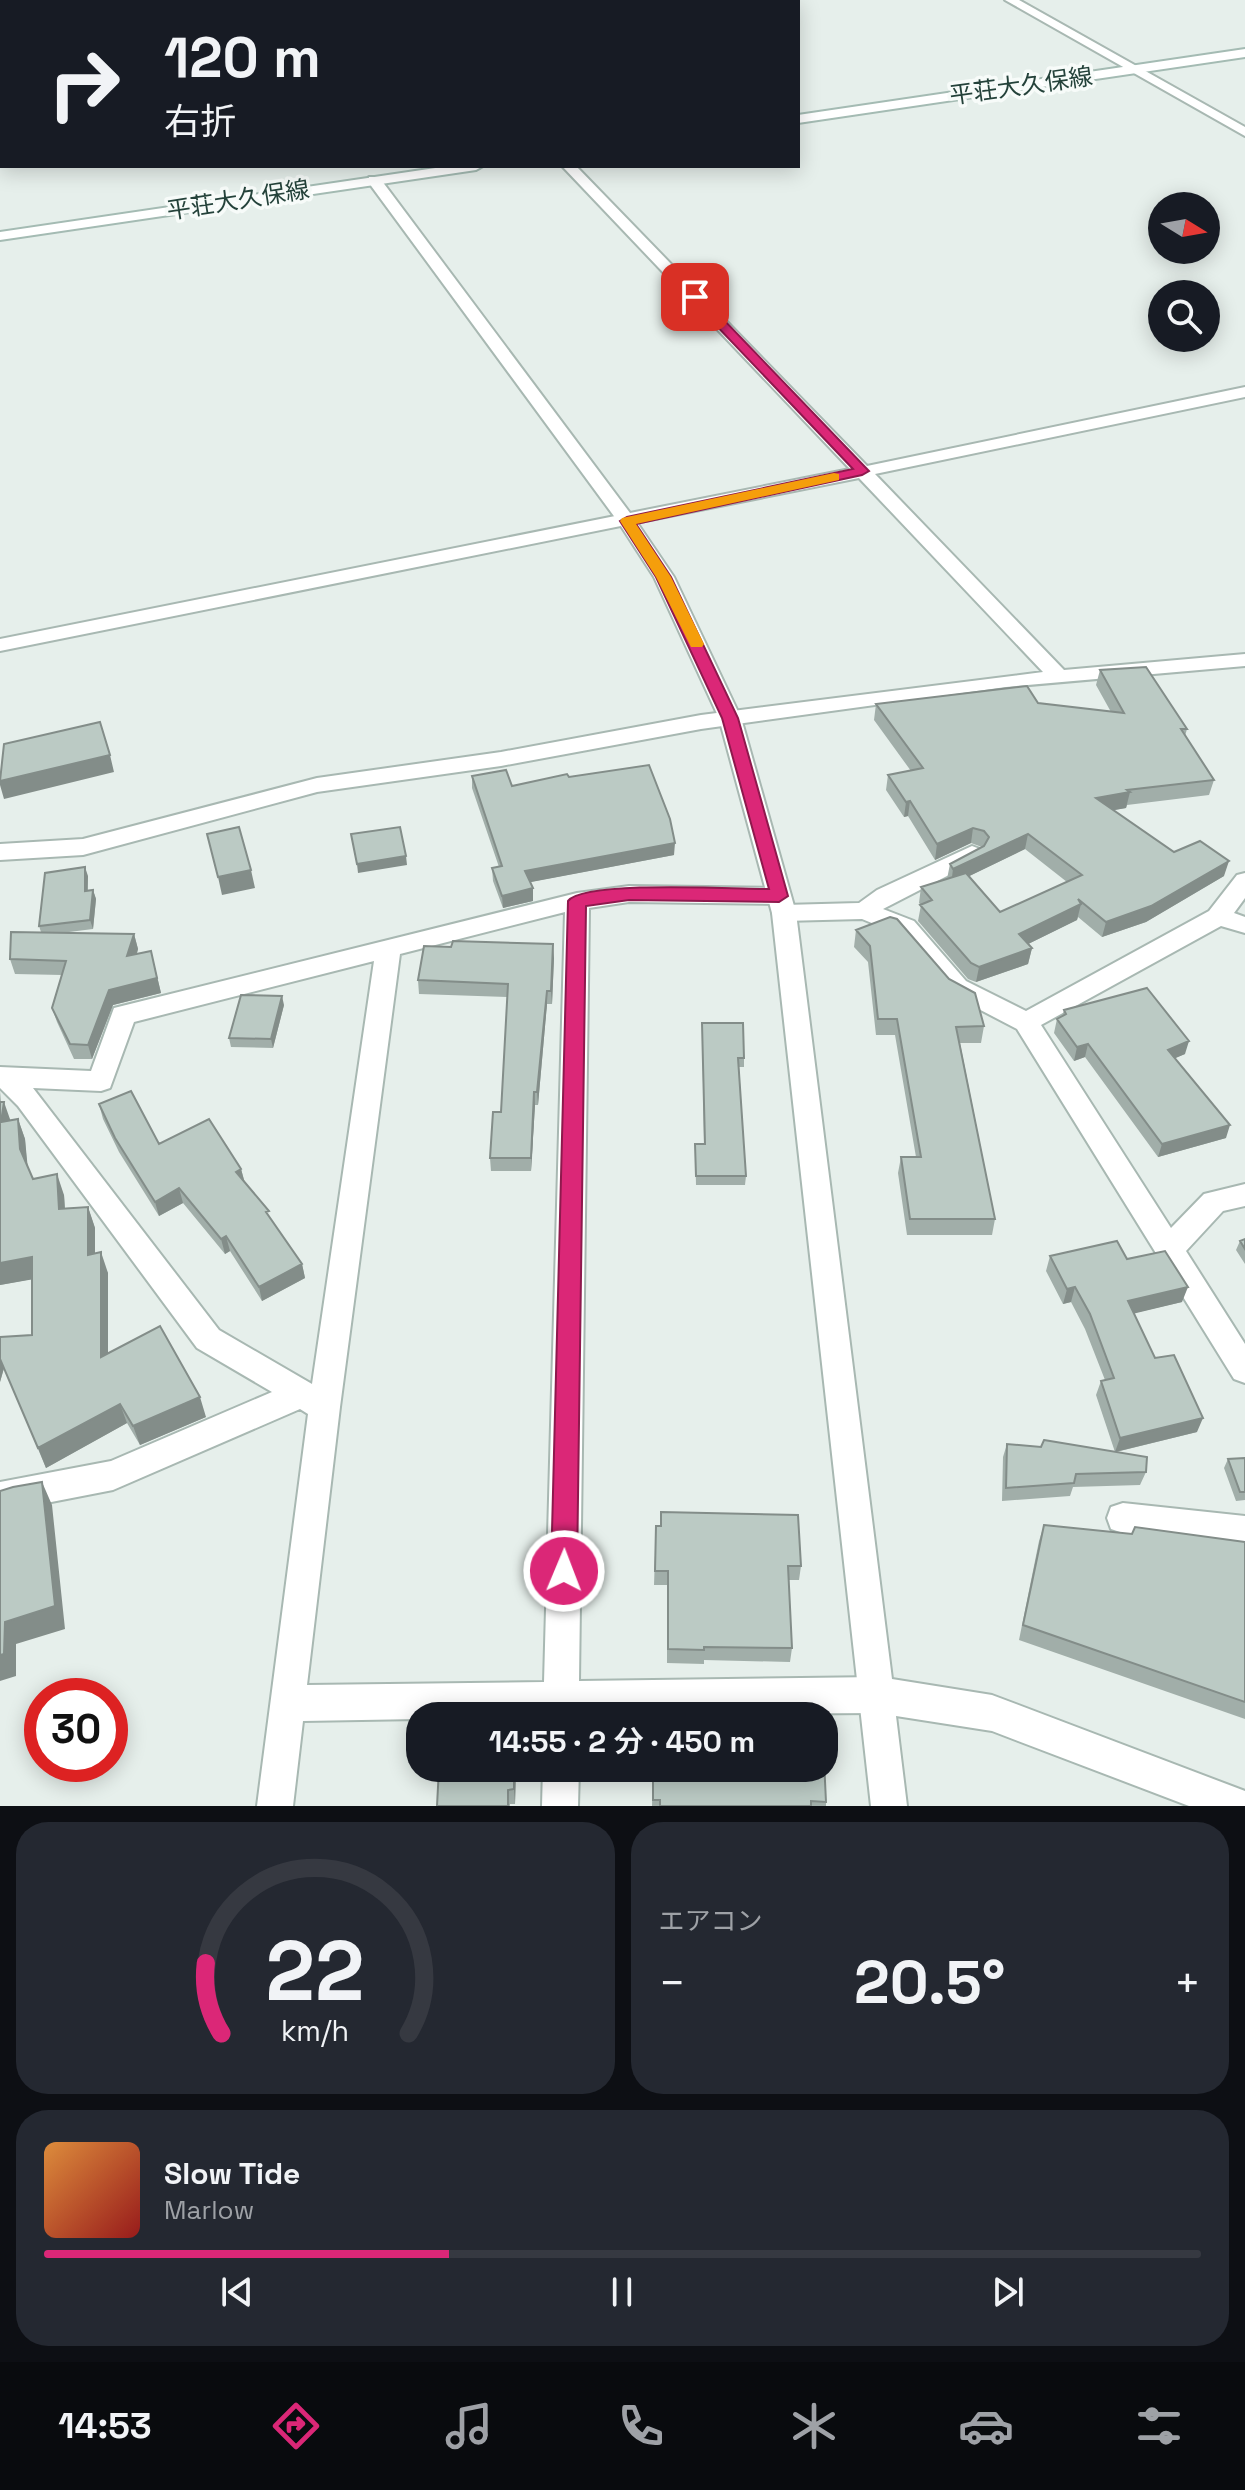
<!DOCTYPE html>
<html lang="ja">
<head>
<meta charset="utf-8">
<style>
  :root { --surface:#171b24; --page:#242831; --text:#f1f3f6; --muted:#9ea1a6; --line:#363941; --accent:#db2777 }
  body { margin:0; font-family:"Space Grotesk","Noto Sans JP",sans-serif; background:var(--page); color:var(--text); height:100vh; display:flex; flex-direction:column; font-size:30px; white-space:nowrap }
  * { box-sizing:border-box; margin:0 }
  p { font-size:26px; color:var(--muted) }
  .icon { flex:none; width:44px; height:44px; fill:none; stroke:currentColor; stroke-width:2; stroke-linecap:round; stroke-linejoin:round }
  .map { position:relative; height:1806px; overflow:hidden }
  .side { display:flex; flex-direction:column; gap:16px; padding:16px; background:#0d0f14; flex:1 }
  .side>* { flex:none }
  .banner { position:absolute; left:0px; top:0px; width:800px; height:168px; box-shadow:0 4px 20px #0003; background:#171b24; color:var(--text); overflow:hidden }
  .needle { width:52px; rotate:101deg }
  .tools { position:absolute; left:1148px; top:192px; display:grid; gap:16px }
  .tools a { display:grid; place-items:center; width:72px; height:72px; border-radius:50%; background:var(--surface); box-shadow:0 4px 20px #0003; font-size:40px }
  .speed { position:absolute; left:24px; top:1678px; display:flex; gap:16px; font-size:40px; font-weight:700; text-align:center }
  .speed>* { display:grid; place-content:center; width:104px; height:104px; border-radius:50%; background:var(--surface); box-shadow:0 4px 20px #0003; line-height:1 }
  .speed .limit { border:12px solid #d22; background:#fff; color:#111 }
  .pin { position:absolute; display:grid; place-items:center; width:68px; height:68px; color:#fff; margin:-34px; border-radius:16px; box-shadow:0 4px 12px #0006 }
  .me { position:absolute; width:88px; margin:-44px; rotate:1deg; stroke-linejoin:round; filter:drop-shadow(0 0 6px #0008) }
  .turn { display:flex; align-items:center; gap:28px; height:168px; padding:0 32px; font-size:36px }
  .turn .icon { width:104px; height:104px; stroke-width:2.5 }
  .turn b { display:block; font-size:56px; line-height:68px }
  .big { font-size:60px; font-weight:600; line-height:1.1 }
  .side .widget { flex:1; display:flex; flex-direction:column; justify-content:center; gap:12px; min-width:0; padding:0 28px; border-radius:32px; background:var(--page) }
  .side .dial { align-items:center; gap:0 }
  .dial svg { height:208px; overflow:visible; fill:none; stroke:var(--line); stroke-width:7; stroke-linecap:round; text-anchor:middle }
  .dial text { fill:var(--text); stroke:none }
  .song { display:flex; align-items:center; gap:24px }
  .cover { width:96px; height:96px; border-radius:12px; background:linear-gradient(135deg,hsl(30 70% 55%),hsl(0 70% 35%)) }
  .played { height:8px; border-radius:4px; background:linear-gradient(90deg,var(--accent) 35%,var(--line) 35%) }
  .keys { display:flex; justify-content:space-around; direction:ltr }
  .heat { display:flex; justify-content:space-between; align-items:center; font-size:44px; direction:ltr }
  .side .tiles { flex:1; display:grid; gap:16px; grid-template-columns:1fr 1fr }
  .widget:last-child { grid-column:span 2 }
  .trip { position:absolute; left:406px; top:1702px; width:432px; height:80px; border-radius:32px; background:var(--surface); box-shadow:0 4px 20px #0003; font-weight:600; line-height:80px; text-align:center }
  .tab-bar { display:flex; height:128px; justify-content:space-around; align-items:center; background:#090b0e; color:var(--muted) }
  .tab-bar .icon { width:56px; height:56px }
  .tab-bar .active { color:var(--accent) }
  .tab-bar b { font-size:36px; color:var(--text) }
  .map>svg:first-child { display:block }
</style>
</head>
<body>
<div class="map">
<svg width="1245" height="1806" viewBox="0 0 1245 1806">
  <rect width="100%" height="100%" fill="#e6efeb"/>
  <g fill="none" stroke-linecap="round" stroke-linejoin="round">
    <!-- minor casing -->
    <g stroke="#a8b8b2" stroke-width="4">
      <path id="minor" d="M48 0H75L46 2Z
        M400 0H412L414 2H402Z
        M1005 0H1019L1245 127V136Z
        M0 5H2V11H0Z
        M562 166H576L867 466 1245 387V397L875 474 1064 670 1245 654V666L1006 687 701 729 501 766 317 792 83 855 0 860V844L83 839 317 778 501 752 701 715 1043 672 859 478 0 651V639L850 469Z
        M972 846 980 849 984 854 980 859 883 909 914 921 966 981 1026 1011 1209 911 1237 875 1245 873V898L1234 913 1245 917V933L1221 926 1041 1025 1171 1228 1204 1194 1245 1184V1206L1223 1211 1186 1251 1245 1344V1383L1234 1379 1017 1029 948 993 896 933 862 919 784 921 775 919 772 913 775 907 784 905 859 903 877 890Z
        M629 886 779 888 787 890 791 896 787 902 779 904 629 902 589 908 579 1681 878 1677 891 1682 896 1695 891 1708 878 1713 420 1716V1719L303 1721 293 1806H257L308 1414 300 1409 113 1490 0 1512V1482L111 1461 272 1392 197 1348 18 1106 0 1088V1067L91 1071 114 1008 577 893ZM565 912 544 1682 307 1685 340 1407 400 954ZM374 961 312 1384 219 1330 33 1088 101 1091 110 1088 134 1022Z
        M1123 1503 1245 1516V1548L1123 1533 1111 1529 1107 1518 1111 1507Z
        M543 1768H579L578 1806H542Z"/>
    </g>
    <!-- tertiary casing -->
    <g stroke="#a8b8b2" stroke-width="4">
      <path id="tertiary" d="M369 177H379L636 521 674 577 741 718 796 913 892 1679 992 1695 1245 1791V1806H1189L992 1731 896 1716 907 1806H871L772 913 719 718 654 577 619 523 369 183Z"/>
    </g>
    <!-- secondary casing -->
    <g stroke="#a4bbb3" stroke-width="4">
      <path id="secondary" d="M1245 49V57L798 123V115Z
        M449 166H483L476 170 0 240V232Z"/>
    </g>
    <!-- minor -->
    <use href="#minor" fill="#fff" fill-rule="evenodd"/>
    <!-- tertiary -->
    <use href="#tertiary" fill="#fff" fill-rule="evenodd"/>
    <!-- secondary -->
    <use href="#secondary" fill="#fff" fill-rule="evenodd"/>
  </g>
  <!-- wall -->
  <path fill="#a1aea9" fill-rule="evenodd" d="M1100 670 1187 729 1185 736 1214 780 1209 795 1127 805 1126 808 1113 810 1174 852 1224 876 1146 922 1102 937 1078 917 1077 920 1028 944 1032 948 1028 964 976 982 968 979 918 921 921 905 919 903 921 887 947 879 950 864 982 847 971 843 935 860 908 816 904 817 886 790 888 775 911 771 874 720 876 704 1038 703 1111 712 1096 685ZM1025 849 1067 882 1000 912 969 876Z
    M472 776 512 786 569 777 674 855 530 882 533 888V901L503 908 493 881 492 868 499 867 472 788Z
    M88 876V891L93 890 96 899 93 929 61 933 134 934 138 949 137 954 151 951 161 993 113 1005 92 1059H74L57 1022 52 1008 62 975 15 974 10 959 41 932 39 926Z
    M856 930 984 1026 981 1043H960L995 1219 992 1235H907L898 1173 901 1157H916L895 1035H876L868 962 854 947Z
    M554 958 552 1004H547L538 1105H535L531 1171H491L490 1158 501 1112 507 997 419 994 418 980Z
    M284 1005 273 1048 231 1047 229 1038Z
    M1064 1010 1185 1054 1175 1058 1226 1138 1158 1157 1085 1057 1074 1061 1054 1033 1057 1019 1062 1017Z
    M702 1023 744 1058V1067H739L746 1176 745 1185H696L695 1144H704Z
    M0 1091 1 1102 10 1120 18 1119 25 1139 27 1166 33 1179 64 1195 65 1208 88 1207 95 1228V1254L108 1273V1354L206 1417 140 1445 127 1423 46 1468 4 1368 0 1382V1337L32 1335V1279L0 1285Z
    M99 1104 159 1144 241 1169 245 1183 302 1264 305 1278 262 1301 230 1251 225 1254 183 1203 159 1216 119 1152 103 1119Z
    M1245 1239V1264L1236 1250 1240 1241Z
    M1050 1256 1127 1259 1182 1302 1134 1313 1155 1358 1197 1432 1116 1452 1146 1472 1140 1485 1073 1487 1070 1496 1002 1501 1003 1457 1007 1444 1115 1452 1096 1395 1101 1381 1105 1380 1085 1329 1071 1302 1063 1304 1046 1271Z
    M1245 1458V1500L1236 1501 1224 1468 1228 1459Z
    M1044 1525 1132 1534 1245 1542V1719L1019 1640 1039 1541Z
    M656 1526 801 1566 799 1580H788L792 1648 790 1662 704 1660V1664L667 1663V1585H654Z
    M439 1768H516L515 1804H510V1806H437Z
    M653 1768 826 1802V1806H652Z"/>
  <!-- shaded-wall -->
  <path fill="#838d89" d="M110 755 114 772 4 799 0 785V781Z
    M1130 792 1126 808 1093 814 1096 798Z
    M910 801 908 816 904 817 906 802Z
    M973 828 971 843 935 860 937 844Z
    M1028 834 1025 849 951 885 953 869Z
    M675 843 674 855 526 883 525 871Z
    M406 856 407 865 358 873 357 864Z
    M1229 861 1224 876 1146 922 1102 937 1106 922Z
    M85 867 88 876 87 900 85 891Z
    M251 870 255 888 222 895 218 877Z
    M533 888V901L503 908 502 896Z
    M93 890 96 899 93 929 90 920Z
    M1081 904 1077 920 1016 950 1019 934Z
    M134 934 138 949 131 971 127 956Z
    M553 944 554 958 552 1004 551 991Z
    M1032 948 1028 964 976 982 979 967Z
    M151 951 161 993 113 1005 92 1059 88 1045 109 990Z
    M547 991V1004L538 1105 537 1092Z
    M282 996 284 1005 273 1048 271 1039Z
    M1189 1041 1185 1054 1164 1063 1168 1050Z
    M1088 1044 1085 1057 1074 1061 1077 1047Z
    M534 1092 535 1105 531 1171V1158Z
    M4 1102 11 1122H1Z
    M18 1119 25 1139 28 1170 20 1149Z
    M1230 1125 1226 1138 1158 1157 1162 1144Z
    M241 1169 245 1184 236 1172Z
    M57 1174 64 1195 66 1229 59 1209Z
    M179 1188 183 1203 159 1216 155 1202Z
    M88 1207 95 1228V1276L88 1255Z
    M226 1236 230 1251 225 1254 221 1239Z
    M101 1252 108 1273V1377L101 1357Z
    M32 1257 40 1278 0 1285V1263Z
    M302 1264 305 1278 262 1301 259 1287Z
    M1075 1287 1071 1302 1063 1304 1067 1289Z
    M1188 1287 1182 1302 1124 1316 1128 1301Z
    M0 1359 4 1368 0 1382Z
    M200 1397 206 1417 140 1445 133 1426Z
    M120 1404 127 1423 46 1468 38 1448Z
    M1203 1418 1197 1432 1115 1452 1120 1438Z
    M42 1482 52 1505 65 1629 16 1644V1676L0 1681V1655L5 1622Z
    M514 1768H516L515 1804 514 1789Z"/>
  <!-- building -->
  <path fill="#bbcac4" stroke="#838d89" stroke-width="2" d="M1146 667 1187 729H1181L1214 780 1127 790 1130 792 1096 798 1174 852 1200 841 1229 861 1151 906 1106 922 1078 899 1081 904 1019 934 1032 948 979 967 971 963 920 905 932 900 921 887 966 873 1000 912 1082 875 1028 834 953 869 950 864 984 846 989 837 984 831 973 828 937 844 910 801 906 802 888 775 923 768 876 704 1027 686 1038 703 1124 713 1100 670Z
    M100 722 110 755 0 781 4 744Z
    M649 765 670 819 675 843 525 871 533 888 502 896 492 868 502 866 472 776 506 770 512 786 567 774 569 777Z
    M239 827 251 870 218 877 207 834Z
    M400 827 406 856 357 864 351 834Z
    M85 867V891L93 890 90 920 39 926 45 873Z
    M890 917 897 919 949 979 975 993 984 1026 956 1027 995 1219H910L901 1157H921L897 1019H878L870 946 856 930Z
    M11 932 134 934 127 956 151 951 157 978 109 990 88 1045 70 1044 52 1008 66 961 10 959Z
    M453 941 553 944 551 991H547L537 1092H534L531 1158H490L493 1112H501L508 984 418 980 424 946 451 947Z
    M1147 988 1189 1041 1168 1050 1230 1125 1162 1144 1088 1044 1077 1047 1057 1019 1066 1014 1064 1010Z
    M241 995 282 996 271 1039 229 1038Z
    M702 1023H743L744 1058H738L746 1176H696L695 1144H705Z
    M131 1091 159 1144 209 1119 241 1169 236 1172 269 1211 266 1212 302 1264 259 1287 226 1236 221 1239 179 1188 155 1202 115 1138 99 1104Z
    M0 1102H4L1 1122 18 1119 20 1149 33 1179 57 1174 59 1209 88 1207V1255L101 1252V1357L160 1326 200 1397 133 1426 120 1404 38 1448 0 1359V1337L32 1335V1257L0 1263Z
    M1245 1239V1249L1240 1241Z
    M1117 1241 1127 1259 1165 1251 1188 1287 1128 1301 1155 1358 1174 1355 1203 1418 1120 1438 1101 1381 1114 1378 1090 1314 1075 1287 1067 1289 1050 1256Z
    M1044 1440 1147 1457 1146 1472 1076 1474 1074 1483 1006 1488 1007 1444 1041 1447Z
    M1245 1458V1492H1240L1228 1459Z
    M42 1482 55 1606 5 1622 4 1654 0 1655V1491L13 1487Z
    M661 1512 798 1515 801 1566H788L792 1648 704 1647V1650L668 1649V1571H655L656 1526H661Z
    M1044 1525 1132 1534 1135 1527 1245 1542V1702L1023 1625Z
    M824 1760 826 1802 811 1801V1806H660V1800H653V1768H824Z
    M439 1768H514V1789L508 1790V1806H437Z"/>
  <!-- route -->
  <path fill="#db2777" stroke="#8e194d" stroke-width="2" d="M691 294H699L869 471 862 475 636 524 671 577 738 718 788 896 779 902 629 900 586 906 577 1571 573 1579 564 1583 555 1579 551 1571 568 901C585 880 736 889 769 889L722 718 656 577 620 521 627 517 853 469 691 299Z"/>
  <!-- slow -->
  <path fill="#f59e0b" d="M834 473 839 474V480L636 524 671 577 704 644 702 647H691L656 577 620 521 622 518Z"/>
  <g text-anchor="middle" stroke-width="7" stroke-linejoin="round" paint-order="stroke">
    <!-- far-street labels -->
    <g font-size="24" fill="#24423a" stroke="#f7fbf9">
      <text transform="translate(1021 86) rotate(-8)" y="8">平荘大久保線</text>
      <text transform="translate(238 200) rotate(-9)" y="8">平荘大久保線</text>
    </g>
  </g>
</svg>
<div class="tools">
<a><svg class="needle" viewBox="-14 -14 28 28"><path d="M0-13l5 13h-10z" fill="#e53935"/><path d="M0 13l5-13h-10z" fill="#9ea1a6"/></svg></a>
<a><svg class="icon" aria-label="search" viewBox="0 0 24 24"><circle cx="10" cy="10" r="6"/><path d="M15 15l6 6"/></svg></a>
</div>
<div class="speed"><div class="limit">30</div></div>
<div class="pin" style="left:695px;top:297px;background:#d93025"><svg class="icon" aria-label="arrive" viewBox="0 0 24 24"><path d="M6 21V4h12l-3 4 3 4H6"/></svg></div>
<svg class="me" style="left:564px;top:1571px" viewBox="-20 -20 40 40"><circle r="17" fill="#db2777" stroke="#fff" stroke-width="3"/><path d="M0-11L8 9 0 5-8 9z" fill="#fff"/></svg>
<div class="trip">14:55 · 2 分 · 450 m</div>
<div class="banner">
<div class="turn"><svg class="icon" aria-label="right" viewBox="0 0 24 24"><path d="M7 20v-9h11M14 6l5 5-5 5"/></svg><div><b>120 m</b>右折</div></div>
</div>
</div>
<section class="side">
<div class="tiles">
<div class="widget dial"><svg viewBox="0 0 100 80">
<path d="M14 69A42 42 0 1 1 86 69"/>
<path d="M14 69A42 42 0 0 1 8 42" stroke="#db2777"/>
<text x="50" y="56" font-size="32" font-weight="700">22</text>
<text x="50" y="72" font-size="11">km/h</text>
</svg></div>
<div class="widget"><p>エアコン</p>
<div class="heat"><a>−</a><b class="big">20.5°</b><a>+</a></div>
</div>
<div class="widget">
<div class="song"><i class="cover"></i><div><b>Slow Tide</b><p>Marlow</p></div></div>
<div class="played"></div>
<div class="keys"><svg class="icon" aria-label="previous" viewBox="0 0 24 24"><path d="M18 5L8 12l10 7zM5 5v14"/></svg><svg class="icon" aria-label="pause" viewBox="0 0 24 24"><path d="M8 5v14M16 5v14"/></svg><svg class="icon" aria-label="next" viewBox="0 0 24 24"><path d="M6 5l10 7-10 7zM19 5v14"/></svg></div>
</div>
</div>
</section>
<nav class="tab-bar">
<b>14:53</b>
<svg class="icon active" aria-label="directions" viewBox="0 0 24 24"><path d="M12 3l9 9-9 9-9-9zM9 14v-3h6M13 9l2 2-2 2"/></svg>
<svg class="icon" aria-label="music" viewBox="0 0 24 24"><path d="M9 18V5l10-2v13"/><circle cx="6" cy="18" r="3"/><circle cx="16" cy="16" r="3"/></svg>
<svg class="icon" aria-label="phone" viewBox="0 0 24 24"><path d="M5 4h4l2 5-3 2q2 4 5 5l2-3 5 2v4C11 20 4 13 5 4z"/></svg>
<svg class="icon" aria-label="climate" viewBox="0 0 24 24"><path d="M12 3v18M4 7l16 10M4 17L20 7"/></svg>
<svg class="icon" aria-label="car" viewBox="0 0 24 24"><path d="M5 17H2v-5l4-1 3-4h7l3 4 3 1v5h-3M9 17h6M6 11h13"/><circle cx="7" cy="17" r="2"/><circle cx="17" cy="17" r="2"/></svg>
<svg class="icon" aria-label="filters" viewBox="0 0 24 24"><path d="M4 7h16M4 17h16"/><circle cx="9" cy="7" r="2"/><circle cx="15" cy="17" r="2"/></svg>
</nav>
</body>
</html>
